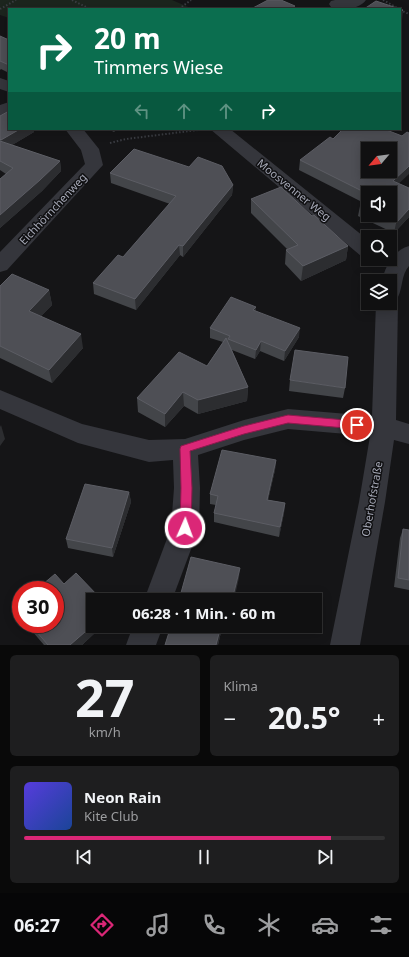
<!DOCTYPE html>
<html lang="de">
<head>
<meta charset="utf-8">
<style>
  :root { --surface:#101011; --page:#1e1e1f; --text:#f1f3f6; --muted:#9c9d9f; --line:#303031; --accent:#db2777 }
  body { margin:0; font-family:"Noto Sans",sans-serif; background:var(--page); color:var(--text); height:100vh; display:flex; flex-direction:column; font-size:15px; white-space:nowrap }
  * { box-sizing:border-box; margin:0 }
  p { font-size:13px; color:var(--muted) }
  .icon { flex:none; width:22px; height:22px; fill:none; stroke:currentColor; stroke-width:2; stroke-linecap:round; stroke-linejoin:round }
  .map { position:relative; height:645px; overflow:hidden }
  .sheet { display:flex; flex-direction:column; gap:10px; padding:10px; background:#090909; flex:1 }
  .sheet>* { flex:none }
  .hud { position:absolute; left:8px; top:8px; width:393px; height:122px; border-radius:0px; box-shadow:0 2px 10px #0003,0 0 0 1px var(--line); background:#0b6e4f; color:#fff; overflow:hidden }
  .needle { width:26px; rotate:241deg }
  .fabs { position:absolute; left:361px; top:142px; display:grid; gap:8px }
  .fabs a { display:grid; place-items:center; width:36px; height:36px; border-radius:0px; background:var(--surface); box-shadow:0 2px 10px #0003,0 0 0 1px var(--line); font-size:20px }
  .speed { position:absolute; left:12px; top:581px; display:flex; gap:8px; font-size:20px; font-weight:700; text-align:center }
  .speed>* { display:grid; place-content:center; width:52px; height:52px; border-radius:50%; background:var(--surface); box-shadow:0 2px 10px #0003,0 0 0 1px var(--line); line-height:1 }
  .speed .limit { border:6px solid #d22; background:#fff; color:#111 }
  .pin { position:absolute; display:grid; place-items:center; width:34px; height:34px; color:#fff; margin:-17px; border:2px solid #fff; border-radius:50%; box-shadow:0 1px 4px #0007 }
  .me { position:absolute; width:44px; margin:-22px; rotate:2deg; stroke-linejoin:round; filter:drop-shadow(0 0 3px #0008) }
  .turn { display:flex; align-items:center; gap:14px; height:84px; padding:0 20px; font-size:18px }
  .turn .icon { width:52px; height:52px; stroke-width:2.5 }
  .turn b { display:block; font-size:28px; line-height:34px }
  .lanes { display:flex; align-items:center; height:38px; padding:0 20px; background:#0003; justify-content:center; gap:20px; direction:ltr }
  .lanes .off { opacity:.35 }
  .big { font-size:30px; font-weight:700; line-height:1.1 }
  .sheet .widget { flex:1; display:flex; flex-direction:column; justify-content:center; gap:6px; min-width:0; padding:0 14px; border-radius:6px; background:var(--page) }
  .sheet .dial { align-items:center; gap:0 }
  .dial b { font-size:52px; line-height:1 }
  .song { display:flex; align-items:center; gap:12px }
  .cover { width:48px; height:48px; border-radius:6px; background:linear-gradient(135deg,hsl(250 70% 55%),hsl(220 70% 35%)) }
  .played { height:4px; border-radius:2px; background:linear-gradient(90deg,var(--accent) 85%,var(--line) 85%) }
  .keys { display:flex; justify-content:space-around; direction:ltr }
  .heat { display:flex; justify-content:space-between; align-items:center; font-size:22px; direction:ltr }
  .sheet .tiles { flex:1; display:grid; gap:10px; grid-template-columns:1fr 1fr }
  .widget:last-child { grid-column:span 2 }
  .trip { position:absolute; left:86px; top:593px; width:236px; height:40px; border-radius:0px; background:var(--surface); box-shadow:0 2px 10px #0003,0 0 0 1px var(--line); font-weight:700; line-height:40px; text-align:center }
  .dock { display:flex; height:64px; justify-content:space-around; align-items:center; background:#060607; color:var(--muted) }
  .dock .icon { width:28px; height:28px }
  .dock .active { color:var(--accent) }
  .dock b { font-size:18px; color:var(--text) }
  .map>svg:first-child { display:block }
</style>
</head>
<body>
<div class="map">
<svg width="409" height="645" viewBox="0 0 409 645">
  <rect width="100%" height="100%" fill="#151517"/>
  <!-- green -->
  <path fill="#1c251e" d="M0 0H172L193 9H9V18L0 15Z"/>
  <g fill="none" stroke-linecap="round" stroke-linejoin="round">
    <!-- path -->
    <path stroke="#3b3d43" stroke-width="2" stroke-dasharray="1.5 2" stroke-linecap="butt" d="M72 0 90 9
      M383 0 399 9
      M0 9 16 0
      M179 9 191 0
      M400 10 409 14
      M110 143 126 139 198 130"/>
    <!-- street -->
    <path fill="#35363c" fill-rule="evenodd" d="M335 0H366C359 10 342 10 331 7L329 4 331 1Z
      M0 78 9 81V92L0 89Z
      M9 102V115L0 118V105Z
      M65 129H83L99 149 103 165 7 270 0 272V252L85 164 81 150Z
      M210 129H230L368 240V258L361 256Z
      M409 246V266C401 275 403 287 398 297L395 298 398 303 396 420 409 424V444L394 440 385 502 360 645H330L359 502 370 436 288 429 244 440 198 455 200 488 199 528 172 600H144L171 528 174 488 173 460 149 462 78 443 0 409V390L82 424 149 440 185 439 244 420 288 409 372 416 376 303H390V281H382C385 266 394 250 409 246Z
      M133 626H163L156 645H126Z"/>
  </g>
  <!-- wall -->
  <path fill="#434549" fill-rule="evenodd" d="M0 36 9 40V73L1 69 0 70Z
    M0 116 9 129H34V132L12 145 60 161 61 171 42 191 0 228V179L6 174 0 170Z
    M108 129H117L114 132Z
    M333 139 399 184 409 188V217L394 233 358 216 360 206 364 203 299 170 300 160ZM368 193H390V215H368Z
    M110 173 233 185 232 195 183 257 180 255 136 310 94 294 93 283 123 257 170 204 111 183Z
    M251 199 312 216 348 246 346 260 301 281 285 264 286 250 287 249 251 213Z
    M0 286 49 290 52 305 41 316 83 348 52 383 0 358Z
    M256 311 299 337 284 361 260 351 255 359 232 350 248 387 247 401 198 414 184 406 165 427 138 412 137 398 207 366 223 342 210 338V328Z
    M290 380 345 388 343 398 289 391Z
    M276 460 275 470 268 500 285 503 284 513 279 537 214 522V513L216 505 210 504V494Z
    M129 492 131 502 113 557 68 548 66 539Z
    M403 529 409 530V590L394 587 400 538Z
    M21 603V619L19 616 15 607Z
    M90 616 97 631 82 645H44L26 624H55Z
    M171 626H228L227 630 222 628 218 645H165Z"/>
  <!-- shaded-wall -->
  <path fill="#2c2d30" d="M295 6V9H290Z
    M403 10 402 20 400 21V13Z
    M20 129H34V132L4 150 1 140Z
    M60 161 61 171 42 191 0 228V215Z
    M409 166V174L391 191 393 181Z
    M233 185 232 195 183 257V246Z
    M409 209V217L394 233 396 223Z
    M179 245 180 255 136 310 135 299Z
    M348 246 346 260 301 281 303 266Z
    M49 290 52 305 32 325 29 311Z
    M256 307V316L253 310Z
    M300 328 299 337 284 361 285 351Z
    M81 334 83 348 52 383 49 370Z
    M261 341 260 351 255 359 256 350Z
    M248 387 247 401 198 414V400Z
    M183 392 184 406 165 427V414Z
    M1 425 5 439 0 446V427Z
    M276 460 275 470 266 509 267 500Z
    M129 492 131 502 113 557 112 548Z
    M285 503 284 513 279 537 280 527Z
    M240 568 239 578 234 600H232Z
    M99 597 100 600H95Z
    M93 602V613L87 618 85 610Z
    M93 625V626H96L97 631 82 645H70Z
    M221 626H222V628L218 645H216Z"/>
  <!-- building -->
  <path fill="#4e4f55" stroke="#5c5d64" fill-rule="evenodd" d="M268 0H281L295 6 290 9H251Z
    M376 1 403 10 400 13V9H364Z
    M0 36 9 40V65L0 61Z
    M9 111V129H20L1 140 0 139V116Z
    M343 129H384L402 136 407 132 409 133V166L393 181 409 188V209L396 223 379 215H390V193H368V194L300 160 330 137 333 139ZM368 149H390V171H368Z
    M0 141 60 161 40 180 0 215V179L13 168 0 161Z
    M134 149 189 167 198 157 222 166 233 185 183 246 179 245 135 299 93 283 118 255 123 257 176 196 110 173Z
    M281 187 312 216 314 215 348 246 303 266 286 250 298 245 251 199Z
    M368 198V210L360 206Z
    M12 274 49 290 29 311 81 334 49 370 0 346V286Z
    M231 297 256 307 253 310 300 328 285 351 261 341 256 350 228 339 230 336 210 328Z
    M226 338 248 387 198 400 183 392 165 414 137 398 179 352 207 366Z
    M295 350 348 357 345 388 290 380Z
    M222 450 276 460 267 500 285 503 280 527 214 513 218 496 210 494Z
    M85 484 129 492 112 548 66 539Z
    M403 529 409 530V580L398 578Z
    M191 557 240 568 232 600H179Z
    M76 573 99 597 95 600H93V602L85 610 93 619V625L70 645H48L30 624H55V590H36L55 574 64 584Z
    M21 603V614L15 607Z
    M171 626H221L216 645H165Z"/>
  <!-- route -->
  <path fill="#db2777" stroke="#8e194d" d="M288 415 357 421 360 422 362 425 360 428 357 429 288 423 244 434 190 451 192 488 191 528 189 532 185 533 181 532 180 528 181 488 180 449 181 446 244 426Z"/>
  <g text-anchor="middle" stroke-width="3" stroke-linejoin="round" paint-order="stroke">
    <!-- street labels -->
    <g font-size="11" fill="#a6a9b7" stroke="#101012">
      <text transform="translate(294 190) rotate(39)" y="4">Moosvenner Weg</text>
      <text transform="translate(53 209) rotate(-47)" y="4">Eichhörnchenweg</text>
      <text transform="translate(372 499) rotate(-80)" y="4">Oberhofstraße</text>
    </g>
  </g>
</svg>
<div class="fabs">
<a><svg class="needle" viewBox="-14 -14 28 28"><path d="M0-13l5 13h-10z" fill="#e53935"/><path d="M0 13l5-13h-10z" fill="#9c9d9f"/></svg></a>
<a><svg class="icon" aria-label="sound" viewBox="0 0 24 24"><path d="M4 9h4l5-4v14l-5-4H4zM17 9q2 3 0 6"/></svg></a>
<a><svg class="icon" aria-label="search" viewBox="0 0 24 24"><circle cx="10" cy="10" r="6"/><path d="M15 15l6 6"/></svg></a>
<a><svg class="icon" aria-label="layers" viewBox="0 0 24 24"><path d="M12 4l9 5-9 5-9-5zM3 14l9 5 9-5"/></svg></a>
</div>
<div class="speed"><div class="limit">30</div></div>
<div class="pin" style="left:357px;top:425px;background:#d93025"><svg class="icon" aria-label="arrive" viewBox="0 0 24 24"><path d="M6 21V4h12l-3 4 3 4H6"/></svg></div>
<svg class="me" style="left:185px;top:528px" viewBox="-20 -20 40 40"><circle r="17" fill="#db2777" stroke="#fff" stroke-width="3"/><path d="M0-11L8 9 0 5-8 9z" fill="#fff"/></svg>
<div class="trip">06:28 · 1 Min. · 60 m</div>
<div class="hud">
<div class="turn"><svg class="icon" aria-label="right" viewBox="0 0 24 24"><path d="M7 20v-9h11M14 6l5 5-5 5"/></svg><div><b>20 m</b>Timmers Wiese</div></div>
<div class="lanes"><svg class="icon off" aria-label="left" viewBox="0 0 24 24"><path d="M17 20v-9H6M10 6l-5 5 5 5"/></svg><svg class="icon off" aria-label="ahead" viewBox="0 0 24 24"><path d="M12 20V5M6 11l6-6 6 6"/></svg><svg class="icon off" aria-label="ahead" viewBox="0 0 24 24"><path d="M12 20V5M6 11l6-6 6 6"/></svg><svg class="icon" aria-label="right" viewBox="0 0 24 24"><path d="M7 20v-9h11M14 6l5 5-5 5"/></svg></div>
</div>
</div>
<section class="sheet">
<div class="tiles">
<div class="widget dial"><b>27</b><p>km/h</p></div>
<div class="widget"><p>Klima</p>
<div class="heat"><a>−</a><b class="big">20.5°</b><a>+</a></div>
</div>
<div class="widget">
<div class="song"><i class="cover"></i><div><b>Neon Rain</b><p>Kite Club</p></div></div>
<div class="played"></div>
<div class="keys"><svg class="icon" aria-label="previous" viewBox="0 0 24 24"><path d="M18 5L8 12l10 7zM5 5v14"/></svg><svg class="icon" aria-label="pause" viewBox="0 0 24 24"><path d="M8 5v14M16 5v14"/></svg><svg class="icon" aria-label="next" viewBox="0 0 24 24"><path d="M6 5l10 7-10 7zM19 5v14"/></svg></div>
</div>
</div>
</section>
<nav class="dock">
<b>06:27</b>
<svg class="icon active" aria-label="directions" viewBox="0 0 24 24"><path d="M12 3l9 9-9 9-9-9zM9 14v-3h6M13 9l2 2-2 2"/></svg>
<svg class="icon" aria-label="music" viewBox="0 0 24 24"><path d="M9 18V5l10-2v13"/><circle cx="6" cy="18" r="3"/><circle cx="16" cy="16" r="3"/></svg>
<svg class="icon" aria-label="phone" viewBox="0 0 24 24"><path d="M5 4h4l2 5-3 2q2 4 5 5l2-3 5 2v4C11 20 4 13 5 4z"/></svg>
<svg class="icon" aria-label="climate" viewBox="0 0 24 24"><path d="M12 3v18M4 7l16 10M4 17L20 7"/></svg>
<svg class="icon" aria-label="car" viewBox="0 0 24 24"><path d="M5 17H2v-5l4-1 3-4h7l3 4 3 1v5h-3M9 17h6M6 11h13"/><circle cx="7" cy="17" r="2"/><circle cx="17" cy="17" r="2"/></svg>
<svg class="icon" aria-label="filters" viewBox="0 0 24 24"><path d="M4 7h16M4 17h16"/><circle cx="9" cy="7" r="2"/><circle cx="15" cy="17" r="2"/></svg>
</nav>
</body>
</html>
